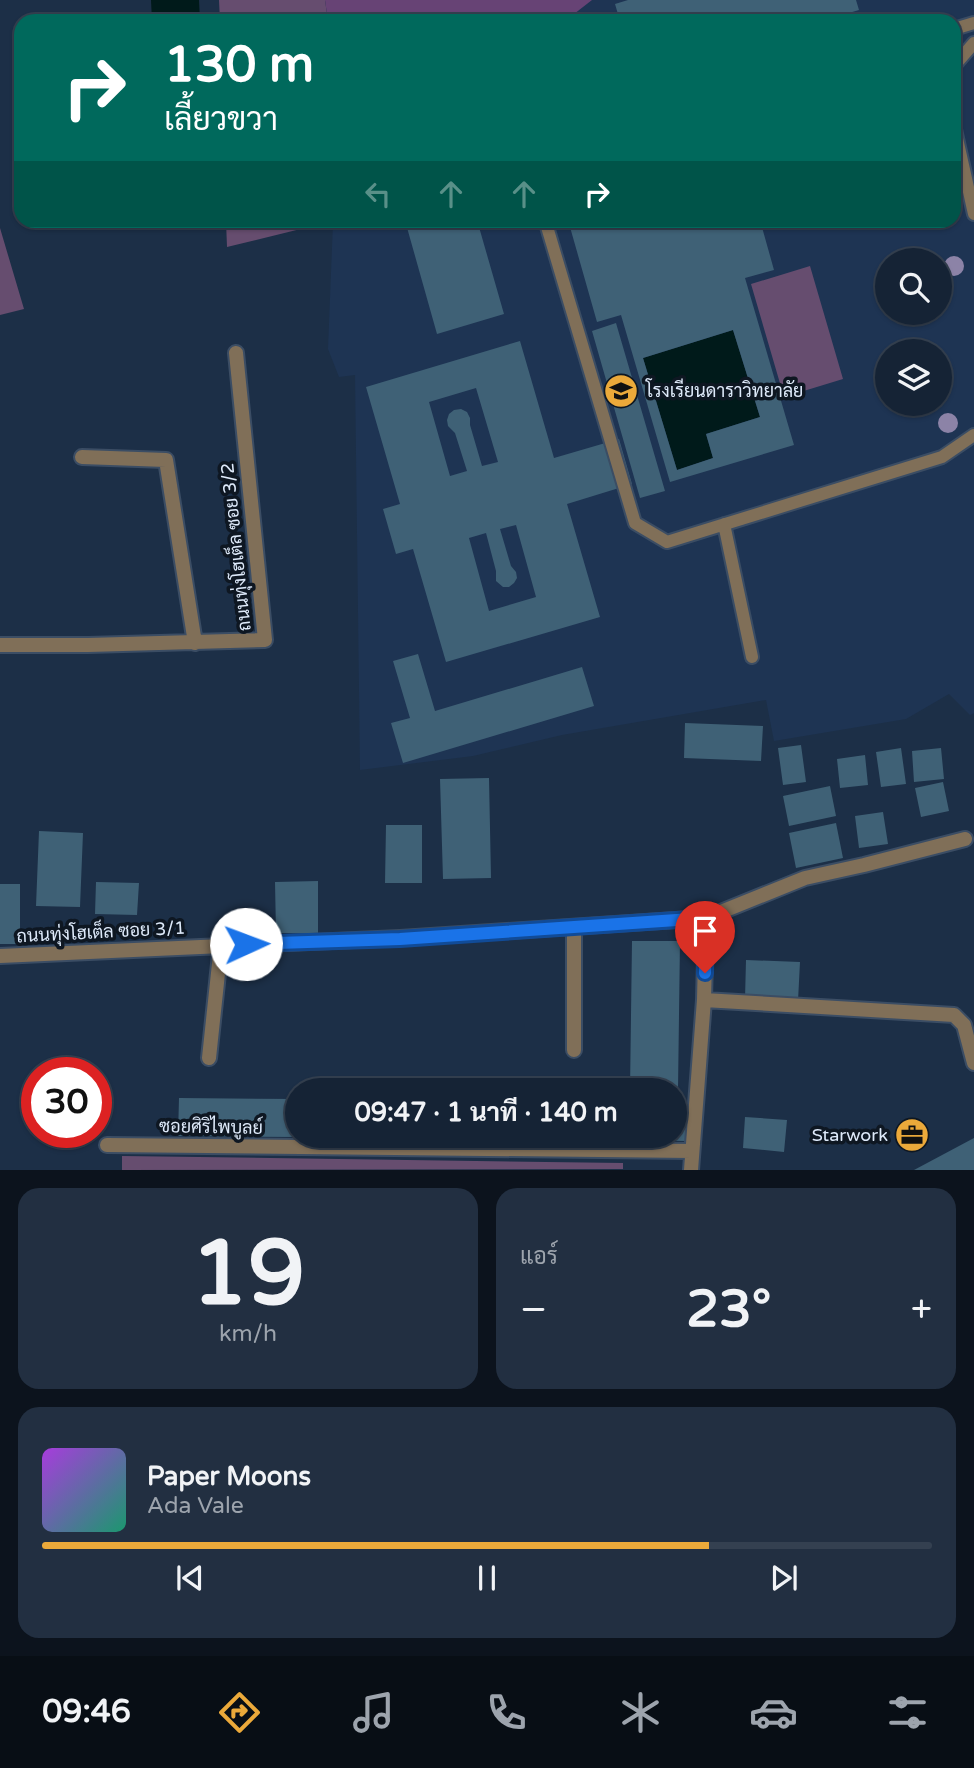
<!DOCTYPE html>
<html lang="th">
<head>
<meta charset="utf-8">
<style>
  :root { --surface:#152335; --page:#222f41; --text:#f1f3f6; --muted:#9da4ad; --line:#344050; --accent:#eba93a }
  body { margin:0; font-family:"Varela Round",Sarabun,sans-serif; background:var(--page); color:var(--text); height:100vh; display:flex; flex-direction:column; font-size:26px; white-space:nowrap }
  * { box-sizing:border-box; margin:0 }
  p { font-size:23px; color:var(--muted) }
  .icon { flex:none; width:38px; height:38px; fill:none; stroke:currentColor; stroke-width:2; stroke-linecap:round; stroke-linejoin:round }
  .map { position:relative; height:1170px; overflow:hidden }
  .drawer { display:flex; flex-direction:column; gap:18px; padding:18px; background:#0c131d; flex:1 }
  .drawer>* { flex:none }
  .top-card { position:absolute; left:14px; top:14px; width:947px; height:214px; border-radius:21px; box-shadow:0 2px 5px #0004,0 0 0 2px var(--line); background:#00695c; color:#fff; overflow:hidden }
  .controls { position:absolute; left:875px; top:248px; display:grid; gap:14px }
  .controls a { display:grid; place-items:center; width:77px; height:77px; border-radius:50%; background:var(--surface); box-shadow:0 2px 5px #0004,0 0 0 2px var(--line); font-size:35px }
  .speed { position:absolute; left:21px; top:1057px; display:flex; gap:14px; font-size:35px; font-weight:700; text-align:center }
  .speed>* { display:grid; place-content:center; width:91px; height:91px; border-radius:50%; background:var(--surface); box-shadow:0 2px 5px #0004,0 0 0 2px var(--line); line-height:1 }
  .speed .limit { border:10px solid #d22; background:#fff; color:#111 }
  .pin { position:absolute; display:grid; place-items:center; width:60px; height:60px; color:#fff; margin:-72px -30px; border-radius:50% 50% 50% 0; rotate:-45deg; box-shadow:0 0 7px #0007 }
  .pin .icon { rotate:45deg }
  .me { position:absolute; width:77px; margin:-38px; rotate:88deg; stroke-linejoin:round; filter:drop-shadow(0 0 5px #0008) }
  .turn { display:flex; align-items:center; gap:24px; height:147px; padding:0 35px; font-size:32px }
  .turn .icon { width:91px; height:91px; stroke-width:2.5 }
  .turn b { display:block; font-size:49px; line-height:60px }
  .lanes { display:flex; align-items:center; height:66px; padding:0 35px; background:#0003; justify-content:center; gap:35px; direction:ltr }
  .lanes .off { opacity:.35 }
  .big { font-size:52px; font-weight:700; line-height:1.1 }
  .drawer .card { flex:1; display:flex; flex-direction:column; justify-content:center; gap:10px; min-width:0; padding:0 24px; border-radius:21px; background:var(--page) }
  .drawer .dial { align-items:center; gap:0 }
  .dial b { font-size:91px; line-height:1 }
  .song { display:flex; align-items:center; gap:21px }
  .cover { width:84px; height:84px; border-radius:10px; background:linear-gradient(135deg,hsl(280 70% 55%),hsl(160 70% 35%)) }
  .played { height:7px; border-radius:4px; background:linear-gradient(90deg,var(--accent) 75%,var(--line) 75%) }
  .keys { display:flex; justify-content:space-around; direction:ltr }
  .heat { display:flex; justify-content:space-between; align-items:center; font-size:38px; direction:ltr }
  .drawer .tiles { flex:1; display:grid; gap:18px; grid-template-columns:1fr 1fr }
  .card:last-child { grid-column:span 2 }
  .trip { position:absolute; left:285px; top:1078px; width:402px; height:70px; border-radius:35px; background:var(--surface); box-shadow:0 2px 5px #0004,0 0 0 2px var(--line); font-weight:700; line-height:70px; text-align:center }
  .menu { display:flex; height:112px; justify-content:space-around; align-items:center; background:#080e15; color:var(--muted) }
  .menu .icon { width:49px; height:49px }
  .menu .current { color:var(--accent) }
  .menu b { font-size:32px; color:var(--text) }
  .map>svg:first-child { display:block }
</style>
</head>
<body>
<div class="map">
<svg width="974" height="1170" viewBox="0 0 974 1170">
  <rect width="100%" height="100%" fill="#1c2f47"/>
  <!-- built -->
  <path fill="#1e3453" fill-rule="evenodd" d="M585 0H974V713L970 715 949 694 906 719 774 741 766 700 562 735 473 756 360 770 355 375 339 377 328 349 333 222 335 221 954 220V21H561ZM887 261H940V313H887ZM887 352H940V404H887Z"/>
  <!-- green -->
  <path fill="#664d6f" d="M219 0H325L328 21H220Z
    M333 220V221L227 247 226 221Z
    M0 228 24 309 0 315Z
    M810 266 843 379 784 397 751 284Z
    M122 1156 623 1163V1169L122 1170Z"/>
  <!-- forest -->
  <path fill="#674375" d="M325 0H592L565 21H328Z"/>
  <!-- water -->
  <path fill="#001a1a" d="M151 0H199L200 21H152Z
    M733 330 760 417 706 434 713 458 677 470 643 358Z"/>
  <!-- building -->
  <path fill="#3f6176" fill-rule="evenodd" d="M628 0H856L859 10 822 21H620L615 4Z
    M418 220H477L504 314 437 334 406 224Z
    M568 220H760L774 270 745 278 794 445 670 482 621 315 597 322ZM733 330 760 417 706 434 713 458 677 470 643 358Z
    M616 323 665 491 640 498 592 331Z
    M520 341 554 458 619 439 632 484 567 504 600 617 446 662 413 549 396 554 383 509 400 504 366 387ZM476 388 498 462 482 466 470 425V418L467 412 461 409 454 410 449 414 447 420 448 426 455 433 467 471 450 476 429 402ZM516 525 536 597 489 611 469 538 486 533 496 571V581L503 587H509L514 583 517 578 516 572 511 566 500 529Z
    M418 654 435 711 582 667 594 706 403 763 391 723 410 718 393 661Z
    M685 723 763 726 761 761 684 758Z
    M801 745 806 782 783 785 778 748Z
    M901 748 906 784 881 787 876 752Z
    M941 748 944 779 914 782 912 751Z
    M865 755 868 785 840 788 837 759Z
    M489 778 491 878 443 879 440 779Z
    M943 782 949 811 921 817 915 788Z
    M830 786 836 816 789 826 783 796Z
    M883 812 888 844 859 848 855 816Z
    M836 823 843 858 796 868 789 833Z
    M386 825H422V883H385Z
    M39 831 83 833 80 907 36 906Z
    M318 881V933H276L275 882Z
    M96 882 139 883 137 915 95 914Z
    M0 884H20V944H0Z
    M632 941H680L678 1090H630Z
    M746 960 800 962 798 1001 745 999Z
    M179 1098 298 1099V1137L178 1136Z
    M676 1103H690L687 1141 373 1138V1136H676Z
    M745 1117 787 1120 784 1152 743 1148Z
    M974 1138V1170H914Z"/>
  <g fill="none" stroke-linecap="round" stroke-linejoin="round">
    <!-- service casing -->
    <g stroke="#3b4d64" stroke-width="16">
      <path id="service" d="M954 29 974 23
        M954 66 974 43
        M954 125 974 214
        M545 220 635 523 667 542 942 457 974 435
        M724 524 752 657"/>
    </g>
    <!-- minor casing -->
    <g stroke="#3b4d64" stroke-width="18">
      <path id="minor" d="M82 457 166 460 195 643
        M0 645H88L265 640 236 353
        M574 927V1050
        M0 956 400 938 706 918 805 878 864 865 965 839
        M704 1000 954 1015 964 1025 974 1063
        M209 1058 221 945
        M107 1145 692 1151
        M691 1170 704 1000 706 918"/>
    </g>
    <!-- service -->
    <use href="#service" stroke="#806f58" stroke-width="12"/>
    <!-- minor -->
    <use href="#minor" stroke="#806f58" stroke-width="14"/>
  </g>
  <!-- trees -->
  <g fill="#8c83a7">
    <circle cx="954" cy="266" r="10"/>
    <circle cx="948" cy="423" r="10"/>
  </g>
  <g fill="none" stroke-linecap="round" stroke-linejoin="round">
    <!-- route casing -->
    <g stroke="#114b97" stroke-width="18">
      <path id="route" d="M246 944 400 939 706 918 705 973"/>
    </g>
    <!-- route -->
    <use href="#route" stroke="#1a73e8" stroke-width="12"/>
  </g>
  <!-- icons -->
  <defs>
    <g id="school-disc" transform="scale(1.75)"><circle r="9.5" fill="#eba93a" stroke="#0e1722"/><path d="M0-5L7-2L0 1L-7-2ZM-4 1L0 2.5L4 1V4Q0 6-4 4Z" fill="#111"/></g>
    <g id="office-disc" transform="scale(1.75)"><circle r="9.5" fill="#eba93a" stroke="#0e1722"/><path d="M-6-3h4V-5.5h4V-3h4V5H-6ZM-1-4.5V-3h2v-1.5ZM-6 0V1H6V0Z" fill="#111"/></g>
  </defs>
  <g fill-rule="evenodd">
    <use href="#school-disc" x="621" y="391"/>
    <use href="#office-disc" x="912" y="1135"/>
  </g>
  <g text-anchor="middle" stroke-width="7" stroke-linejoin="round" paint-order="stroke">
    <!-- poi labels -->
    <g font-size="18" fill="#deeafa" stroke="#0e1722" text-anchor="start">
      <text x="646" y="397">โรงเรียนดาราวิทยาลัย</text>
      <text x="888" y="1141" text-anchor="end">Starwork</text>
    </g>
    <!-- street labels -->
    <g font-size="18" fill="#deeafa" stroke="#0e1722">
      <text transform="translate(236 547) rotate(-96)" y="6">ถนนทุ่งโฮเต็ล ซอย 3/2</text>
      <text transform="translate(101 932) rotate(-3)" y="6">ถนนทุ่งโฮเต็ล ซอย 3/1</text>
      <text transform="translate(211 1127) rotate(1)" y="6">ซอยศิริไพบูลย์</text>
    </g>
  </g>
</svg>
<div class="controls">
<a><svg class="icon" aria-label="search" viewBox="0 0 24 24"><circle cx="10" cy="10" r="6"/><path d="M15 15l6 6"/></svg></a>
<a><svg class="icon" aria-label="layers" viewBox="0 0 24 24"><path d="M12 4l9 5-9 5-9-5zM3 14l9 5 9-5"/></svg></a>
</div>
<div class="speed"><div class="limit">30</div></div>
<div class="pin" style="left:705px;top:973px;background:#d93025"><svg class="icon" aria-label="arrive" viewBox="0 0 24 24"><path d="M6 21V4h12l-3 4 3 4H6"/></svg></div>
<svg class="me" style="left:246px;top:944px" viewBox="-20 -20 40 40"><circle r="19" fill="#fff"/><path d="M0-13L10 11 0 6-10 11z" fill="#1a73e8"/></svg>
<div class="trip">09:47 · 1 นาที · 140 m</div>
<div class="top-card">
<div class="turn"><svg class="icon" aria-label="right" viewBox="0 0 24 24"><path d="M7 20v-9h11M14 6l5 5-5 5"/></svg><div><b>130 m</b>เลี้ยวขวา</div></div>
<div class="lanes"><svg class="icon off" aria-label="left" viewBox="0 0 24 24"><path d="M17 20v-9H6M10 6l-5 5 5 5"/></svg><svg class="icon off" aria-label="ahead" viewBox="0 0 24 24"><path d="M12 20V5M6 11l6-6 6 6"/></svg><svg class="icon off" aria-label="ahead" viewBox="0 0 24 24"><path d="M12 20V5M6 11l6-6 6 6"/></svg><svg class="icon" aria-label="right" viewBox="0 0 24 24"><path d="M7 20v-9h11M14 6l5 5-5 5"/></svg></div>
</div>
</div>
<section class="drawer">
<div class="tiles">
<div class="card dial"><b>19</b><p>km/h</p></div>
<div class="card"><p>แอร์</p>
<div class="heat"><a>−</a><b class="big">23°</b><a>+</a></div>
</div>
<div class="card">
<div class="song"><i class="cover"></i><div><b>Paper Moons</b><p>Ada Vale</p></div></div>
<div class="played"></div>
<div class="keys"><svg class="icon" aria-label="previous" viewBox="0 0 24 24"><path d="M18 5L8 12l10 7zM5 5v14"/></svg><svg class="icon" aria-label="pause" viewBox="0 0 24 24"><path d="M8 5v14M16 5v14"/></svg><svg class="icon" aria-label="next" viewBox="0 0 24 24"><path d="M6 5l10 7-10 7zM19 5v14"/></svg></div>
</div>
</div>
</section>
<nav class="menu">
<b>09:46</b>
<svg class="icon current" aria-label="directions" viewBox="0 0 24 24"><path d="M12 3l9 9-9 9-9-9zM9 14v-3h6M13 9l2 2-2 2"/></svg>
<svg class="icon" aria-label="music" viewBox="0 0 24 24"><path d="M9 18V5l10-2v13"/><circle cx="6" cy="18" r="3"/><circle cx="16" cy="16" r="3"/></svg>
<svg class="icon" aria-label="phone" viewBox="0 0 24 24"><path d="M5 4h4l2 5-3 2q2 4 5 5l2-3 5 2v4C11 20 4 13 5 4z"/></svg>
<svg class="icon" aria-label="climate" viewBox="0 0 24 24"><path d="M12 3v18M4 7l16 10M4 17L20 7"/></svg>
<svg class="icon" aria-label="car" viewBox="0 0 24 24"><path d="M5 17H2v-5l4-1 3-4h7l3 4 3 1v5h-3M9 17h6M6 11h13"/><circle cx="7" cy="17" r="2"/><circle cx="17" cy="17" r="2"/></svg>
<svg class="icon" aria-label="filters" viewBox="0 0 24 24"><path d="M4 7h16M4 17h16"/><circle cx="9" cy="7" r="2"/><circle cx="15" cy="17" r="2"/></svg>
</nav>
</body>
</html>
